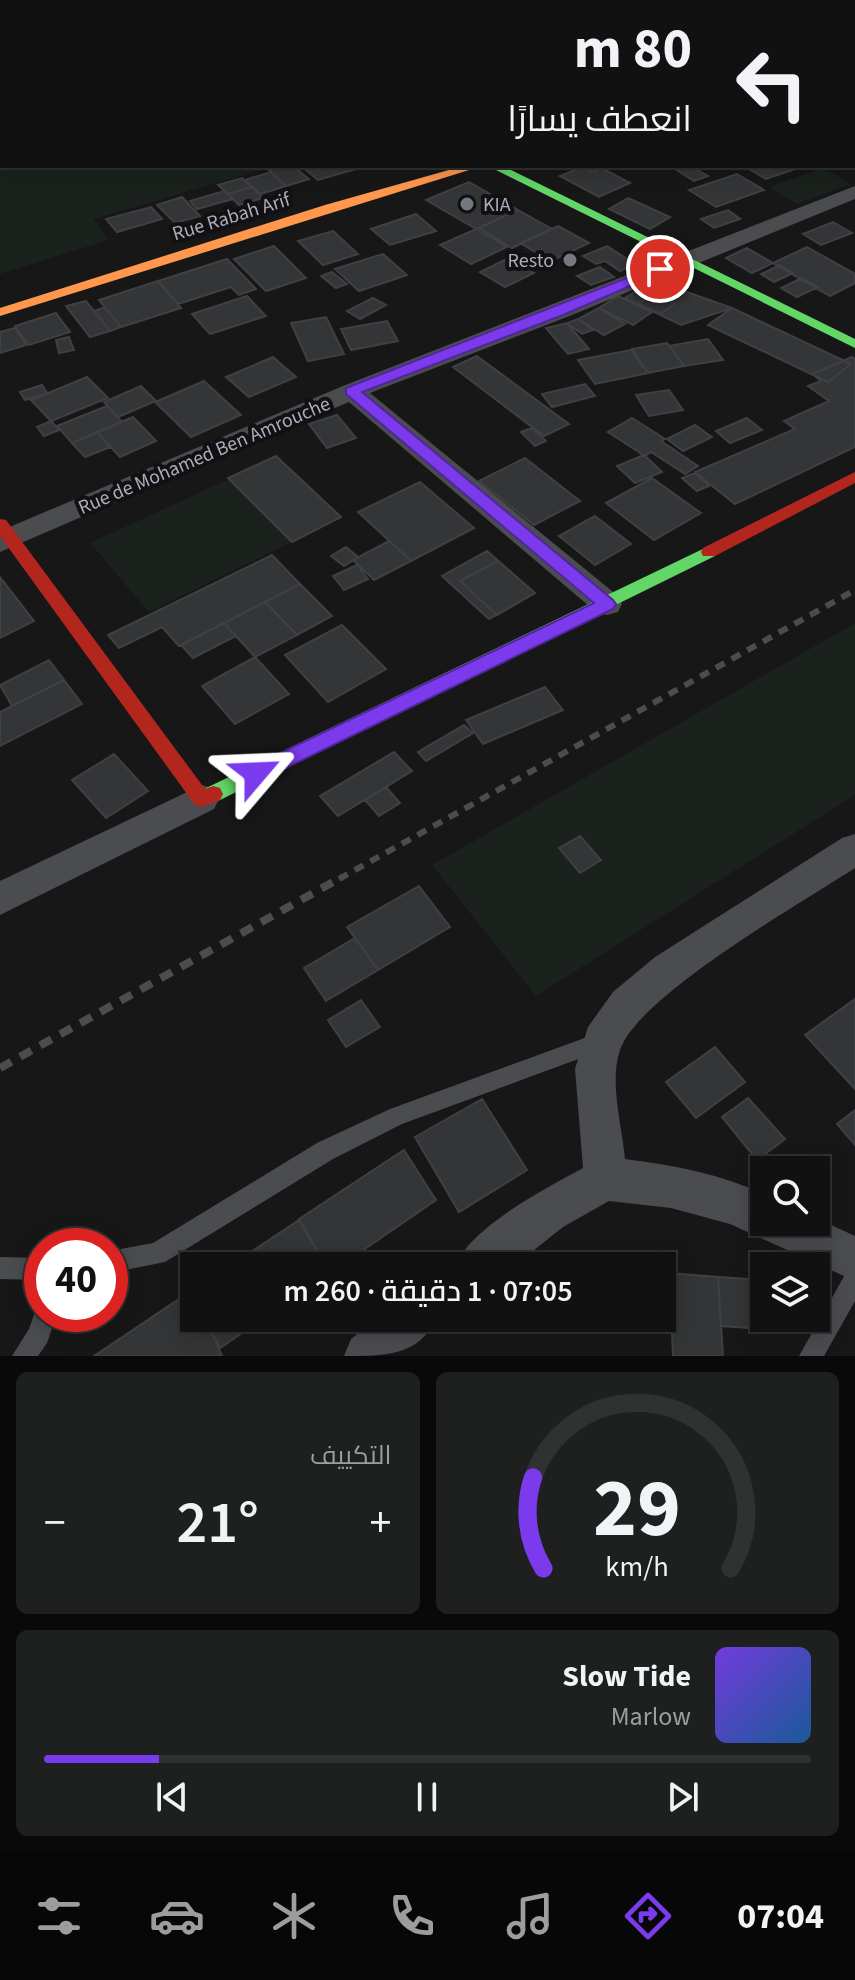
<!DOCTYPE html>
<html lang="ar">
<head>
<meta charset="utf-8">
<style>
  :root { --surface:#111; --page:#1e1f1f; --text:#f1f3f6; --muted:#9c9d9f; --line:#303131; --accent:#7c3aed }
  body { margin:0; font-family:"Source Sans 3",Cairo,sans-serif; background:var(--page); color:var(--text); direction:rtl; height:100vh; display:flex; flex-direction:column; font-size:30px; white-space:nowrap }
  * { box-sizing:border-box; margin:0 }
  p { font-size:26px; color:var(--muted) }
  .icon { flex:none; width:44px; height:44px; fill:none; stroke:currentColor; stroke-width:2; stroke-linecap:round; stroke-linejoin:round }
  .map { position:relative; height:1356px; overflow:hidden; direction:ltr }
  .side { display:flex; flex-direction:column; gap:16px; padding:16px; background:#090909; flex:1 }
  .side>* { flex:none }
  .top-card { position:absolute; left:0px; top:0px; width:856px; height:168px; box-shadow:0 4px 20px #0003,0 0 0 2px var(--line); direction:rtl; background:#111; color:var(--text); overflow:hidden }
  .buttons { position:absolute; left:750px; top:1156px; display:grid; gap:16px }
  .buttons a { display:grid; place-items:center; width:80px; height:80px; border-radius:0px; background:var(--surface); box-shadow:0 4px 20px #0003,0 0 0 2px var(--line); font-size:40px }
  .speed { position:absolute; left:24px; top:1228px; display:flex; gap:16px; font-size:40px; font-weight:700; text-align:center }
  .speed>* { display:grid; place-content:center; width:104px; height:104px; border-radius:50%; background:var(--surface); box-shadow:0 4px 20px #0003,0 0 0 2px var(--line); line-height:1 }
  .speed .limit { border:12px solid #d22; background:#fff; color:#111 }
  .pin { position:absolute; display:grid; place-items:center; width:68px; height:68px; color:#fff; margin:-34px; border:4px solid #fff; border-radius:50%; box-shadow:0 2px 8px #0007 }
  .me { position:absolute; width:88px; margin:-44px; rotate:64deg; stroke-linejoin:round; filter:drop-shadow(0 0 6px #0008) }
  .turn { display:flex; align-items:center; gap:28px; height:168px; padding:0 32px; font-size:36px }
  .turn .icon { width:104px; height:104px; stroke-width:2.5 }
  .turn b { display:block; font-size:56px; line-height:68px }
  .big { font-size:60px; font-weight:600; line-height:1.1 }
  .side .tile { flex:1; display:flex; flex-direction:column; justify-content:center; gap:12px; min-width:0; padding:0 28px; border-radius:12px; background:var(--page) }
  .side .dial { align-items:center; gap:0 }
  .dial svg { height:208px; overflow:visible; fill:none; stroke:var(--line); stroke-width:7; stroke-linecap:round; text-anchor:middle }
  .dial text { fill:var(--text); stroke:none }
  .song { display:flex; align-items:center; gap:24px }
  .cover { width:96px; height:96px; border-radius:12px; background:linear-gradient(135deg,hsl(260 70% 55%),hsl(210 70% 35%)) }
  .played { height:8px; border-radius:4px; background:linear-gradient(90deg,var(--accent) 15%,var(--line) 15%) }
  .keys { display:flex; justify-content:space-around; direction:ltr }
  .heat { display:flex; justify-content:space-between; align-items:center; font-size:44px; direction:ltr }
  .side .tiles { flex:1; display:grid; gap:16px; grid-template-columns:1fr 1fr }
  .tile:last-child { grid-column:span 2 }
  .trip { position:absolute; left:180px; top:1252px; width:496px; height:80px; border-radius:0px; background:var(--surface); box-shadow:0 4px 20px #0003,0 0 0 2px var(--line); font-weight:600; line-height:80px; text-align:center; direction:rtl }
  .tab-bar { display:flex; height:128px; justify-content:space-around; align-items:center; background:#070707; color:var(--muted) }
  .tab-bar .icon { width:56px; height:56px }
  .tab-bar .selected { color:var(--accent) }
  .tab-bar b { font-size:36px; color:var(--text) }
  .map>svg:first-child { display:block }
</style>
</head>
<body>
<div class="map">
<svg width="855" height="1356" viewBox="0 0 855 1356">
  <rect width="100%" height="100%" fill="#171717"/>
  <!-- green -->
  <path fill="#1b211c" d="M0 102 2 166H275L94 219 108 240 0 274Z
    M824 168 851 184 797 204 769 187Z
    M229 479 292 542 149 612 90 543Z
    M855 623V795L536 996 432 865Z"/>
  <!-- building -->
  <path fill="#343537" stroke="#3f4043" stroke-width="2" d="M275 166H293L309 179 286 186 267 168Z
    M301 166H367L318 180Z
    M684 166H690L708 176 694 181 675 169Z
    M744 166H794L798 168 766 179Z
    M582 167 592 172 602 168 630 183 599 197 560 176Z
    M271 172 286 186 260 194 245 180Z
    M737 174 764 190 716 207 689 190Z
    M242 178 252 187 228 194 218 185Z
    M469 182 518 210 476 229 426 200Z
    M252 187 263 198 239 205 228 194Z
    M224 191 233 199 197 209 190 201Z
    M182 197 200 216 175 223 157 205Z
    M628 198 670 217 650 229 609 209Z
    M151 207 162 219 117 232 106 219Z
    M518 210 552 229 512 248 479 228Z
    M728 210 740 219 714 228 701 219Z
    M416 214 436 231 390 245 371 229Z
    M833 222 852 233 821 245 803 234Z
    M558 226 589 243 551 261 520 243Z
    M476 229 507 247 471 264 440 245Z
    M333 231 358 254 323 265 298 241Z
    M274 246 306 278 266 291 234 259Z
    M607 246 635 264 620 271 605 261 596 264 583 256Z
    M807 247 855 274V283L830 296 773 263Z
    M747 248 773 263 752 273 726 258Z
    M383 254 407 275 359 291 335 269Z
    M509 258 534 273 505 287 480 272Z
    M227 259 256 289 239 295 231 287 178 304 158 281Z
    M780 265 793 273 774 282 761 274Z
    M600 267 614 277 591 285 577 276Z
    M332 272 347 284 336 288 321 276Z
    M802 278 818 287 797 297 781 288Z
    M653 280 732 308 681 325 625 298Z
    M158 281 181 308 121 327 99 300Z
    M654 294 675 304 660 314 638 304Z
    M247 296 266 316 210 334 192 314Z
    M618 296 652 312 633 325 599 308Z
    M373 298 386 305 360 319 347 311Z
    M86 301 110 331 90 337 66 306Z
    M105 307 121 327 110 331 94 311Z
    M599 308 625 324 604 335 578 319Z
    M732 308 851 364 828 382 708 325Z
    M56 313 70 332 28 345 15 326Z
    M326 317 344 354 308 361 291 323Z
    M578 319 593 330 582 334 567 323Z
    M387 321 398 341 351 350 341 329Z
    M567 323 589 349 568 354 546 328Z
    M15 328 26 345 0 353V332Z
    M69 337 74 350 59 353 56 340Z
    M708 339 723 360 684 366 669 346Z
    M667 343 684 366 648 373 632 349Z
    M631 350 648 373 595 384 578 360Z
    M477 356 569 424 544 436 453 367Z
    M273 357 296 377 249 397 226 377Z
    M852 357 855 359V447L735 504 695 472 795 429 784 421 829 401 808 386 821 381 812 374Z
    M87 377 108 398 51 421 31 400Z
    M204 381 241 415 191 437 155 402Z
    M585 384 595 396 552 407 542 394Z
    M42 385 47 393 25 400 20 392Z
    M141 386 156 401 118 417 104 402Z
    M669 390 683 410 649 416 636 395Z
    M107 406 122 422 72 443 57 426Z
    M337 415 356 438 327 448 309 424Z
    M133 417 156 441 120 457 97 432Z
    M632 418 665 439 661 441 698 466 685 474 651 452 645 456 608 432Z
    M747 418 762 430 730 443 716 431Z
    M51 421 59 430 44 436 37 427Z
    M695 425 712 437 683 451 667 439Z
    M532 428 546 441 535 446 521 432Z
    M97 432 110 447 85 457 72 443Z
    M644 455 662 472 635 483 617 466Z
    M276 456 341 517 292 542 228 478Z
    M525 458 580 501 534 525 479 481Z
    M695 473 709 486 697 491 682 478Z
    M652 478 701 513 654 540 606 503Z
    M420 482 474 528 411 561 358 512Z
    M595 516 631 544 595 565 559 536Z
    M389 541 411 561 374 580 353 560Z
    M346 547 358 557 344 566 331 556Z
    M487 551 535 593 489 619 442 576Z
    M272 555 300 584 179 646 162 627 119 648 108 635Z
    M498 561 535 593 497 615 460 581Z
    M357 565 368 579 344 590 333 576Z
    M0 577 34 621 0 638Z
    M300 584 332 616 297 635 265 602Z
    M265 602 297 635 255 657 224 623Z
    M224 623 236 636 193 658 181 645Z
    M342 625 386 669 328 702 285 655Z
    M255 657 289 694 235 724 202 686Z
    M49 660 64 680 12 706 0 685Z
    M64 680 82 704 0 746V712Z
    M545 687 563 710 483 744 466 720Z
    M464 725 473 733 426 761 418 752Z
    M394 752 412 771 338 816 320 796Z
    M114 754 148 791 106 818 72 780Z
    M386 787 400 803 379 816 365 800Z
    M580 836 601 860 580 873 559 848Z
    M419 886 450 927 378 970 347 927Z
    M355 938 378 970 326 1001 304 968Z
    M855 999V1089L805 1035Z
    M361 1000 380 1027 346 1047 328 1020Z
    M715 1047 745 1082 696 1118 666 1082Z
    M748 1098 785 1139 757 1160 722 1117Z
    M482 1099 527 1170 459 1212 415 1137Z
    M855 1110V1145L837 1124Z
    M404 1150 436 1200 340 1266H326L299 1219Z
    M299 1220 326 1266H230Z
    M669 1273 718 1277 723 1356H673Z
    M718 1277 764 1280V1318H776L777 1330 721 1326Z
    M191 1291 194 1318H205L222 1356H94Z
    M205 1318H264L220 1348Z"/>
  <g fill="none" stroke-linecap="round" stroke-linejoin="round">
    <!-- lane -->
    <path fill="#4b4c50" fill-rule="evenodd" d="M601 1032 608 1034 611 1041 608 1048 402 1124 333 1159 165 1262 110 1273V1251L153 1243 317 1143 390 1109Z
      M0 1257 42 1258V1280L0 1279Z
      M855 1268V1301L824 1356H799L847 1271Z
      M42 1304V1314H57L47 1343 38 1356H12L29 1329 37 1306Z"/>
    <!-- street -->
    <path fill="#4b4c50" fill-rule="evenodd" d="M855 158V170L847 168 845 166H854Z
      M855 186V199L567 317 370 393 618 596 622 604 618 612 607 615 596 612 349 402 0 552V531L343 386Z
      M202 785 214 789 219 799 214 809 0 915V881Z
      M855 834V868C803 902 638 996 620 1050 609 1082 622 1126 625 1159 674 1165 720 1174 764 1194V1222H816V1218L855 1236V1281L730 1224 671 1208 609 1201 563 1227 514 1266H455C471 1227 546 1188 583 1168L575 1069 588 1027 613 992 655 957 842 838Z
      M378 1318H437C418 1356 387 1356 344 1356L351 1339Z"/>
    <!-- fast -->
    <path fill="#63d668" fill-rule="evenodd" d="M488 166H503L855 339V348Z
      M709 546 717 552 715 556 220 800 213 802 206 800 203 794 206 788Z"/>
    <!-- slow -->
    <path fill="#ff974d" fill-rule="evenodd" d="M0 84H2V90H0Z
      M463 166H482L0 316V308L325 205Z"/>
    <!-- jam -->
    <path fill="#b3261e" fill-rule="evenodd" d="M427 0H437L438 2H428Z
      M855 43V50H854V43Z
      M855 472V483L715 556H703L701 552 703 548Z
      M0 519 6 520 205 789 213 786 220 788 223 794 220 800 202 807 195 805 0 536Z"/>
    <!-- rail-far1 -->
    <path stroke="#4b4c4f" stroke-width="6" stroke-dasharray="10 8" stroke-linecap="butt" d="M339 879 855 590"/>
    <!-- rail -->
    <path stroke="#4b4c4f" stroke-width="8" stroke-dasharray="13 10" stroke-linecap="butt" d="M0 1068 342 877"/>
  </g>
  <!-- route -->
  <path fill="#7c3aed" stroke="#51269a" stroke-width="2" d="M660 265 665 266V271L563 315 362 392 613 600 616 604 613 609 263 779H249L246 773 249 768 594 603 346 394V388Z"/>
  <!-- markers -->
  <g fill="#757880" stroke="#111113" stroke-width="3">
    <circle cx="467" cy="204" r="8"/>
    <circle cx="570" cy="260" r="8"/>
  </g>
  <g text-anchor="middle" stroke-width="8" stroke-linejoin="round" paint-order="stroke">
    <!-- far-poi labels -->
    <g font-size="20" fill="#a8adb8" stroke="#111113" text-anchor="start">
      <text x="483" y="211">KIA</text>
      <text x="554" y="267" text-anchor="end">Resto</text>
    </g>
    <!-- far-street labels -->
    <g font-size="20" fill="#a8adb8" stroke="#111113">
      <text transform="translate(231 216) rotate(-17)" y="7">Rue Rabah Arif</text>
      <text transform="translate(204 455) rotate(-23)" y="7">Rue de Mohamed Ben Amrouche</text>
    </g>
  </g>
</svg>
<div class="buttons">
<a><svg class="icon" aria-label="search" viewBox="0 0 24 24"><circle cx="10" cy="10" r="6"/><path d="M15 15l6 6"/></svg></a>
<a><svg class="icon" aria-label="layers" viewBox="0 0 24 24"><path d="M12 4l9 5-9 5-9-5zM3 14l9 5 9-5"/></svg></a>
</div>
<div class="speed"><div class="limit">40</div></div>
<div class="pin" style="left:660px;top:269px;background:#d93025"><svg class="icon" aria-label="arrive" viewBox="0 0 24 24"><path d="M6 21V4h12l-3 4 3 4H6"/></svg></div>
<svg class="me" style="left:256px;top:773px" viewBox="-20 -20 40 40"><path d="M0-17L14 15 0 8-14 15z" fill="#7c3aed" stroke="#fff" stroke-width="4"/></svg>
<div class="trip">07:05 · 1 دقيقة · 260 m</div>
<div class="top-card">
<div class="turn"><svg class="icon" aria-label="left" viewBox="0 0 24 24"><path d="M17 20v-9H6M10 6l-5 5 5 5"/></svg><div><b>80 m</b>انعطف يسارًا</div></div>
</div>
</div>
<section class="side">
<div class="tiles">
<div class="tile dial"><svg viewBox="0 0 100 80">
<path d="M14 69A42 42 0 1 1 86 69"/>
<path d="M14 69A42 42 0 0 1 10 34" stroke="#7c3aed"/>
<text x="50" y="56" font-size="32" font-weight="700">29</text>
<text x="50" y="72" font-size="11">km/h</text>
</svg></div>
<div class="tile"><p>التكييف</p>
<div class="heat"><a>−</a><b class="big">21°</b><a>+</a></div>
</div>
<div class="tile">
<div class="song"><i class="cover"></i><div><b>Slow Tide</b><p>Marlow</p></div></div>
<div class="played"></div>
<div class="keys"><svg class="icon" aria-label="previous" viewBox="0 0 24 24"><path d="M18 5L8 12l10 7zM5 5v14"/></svg><svg class="icon" aria-label="pause" viewBox="0 0 24 24"><path d="M8 5v14M16 5v14"/></svg><svg class="icon" aria-label="next" viewBox="0 0 24 24"><path d="M6 5l10 7-10 7zM19 5v14"/></svg></div>
</div>
</div>
</section>
<nav class="tab-bar">
<b>07:04</b>
<svg class="icon selected" aria-label="directions" viewBox="0 0 24 24"><path d="M12 3l9 9-9 9-9-9zM9 14v-3h6M13 9l2 2-2 2"/></svg>
<svg class="icon" aria-label="music" viewBox="0 0 24 24"><path d="M9 18V5l10-2v13"/><circle cx="6" cy="18" r="3"/><circle cx="16" cy="16" r="3"/></svg>
<svg class="icon" aria-label="phone" viewBox="0 0 24 24"><path d="M5 4h4l2 5-3 2q2 4 5 5l2-3 5 2v4C11 20 4 13 5 4z"/></svg>
<svg class="icon" aria-label="climate" viewBox="0 0 24 24"><path d="M12 3v18M4 7l16 10M4 17L20 7"/></svg>
<svg class="icon" aria-label="car" viewBox="0 0 24 24"><path d="M5 17H2v-5l4-1 3-4h7l3 4 3 1v5h-3M9 17h6M6 11h13"/><circle cx="7" cy="17" r="2"/><circle cx="17" cy="17" r="2"/></svg>
<svg class="icon" aria-label="filters" viewBox="0 0 24 24"><path d="M4 7h16M4 17h16"/><circle cx="9" cy="7" r="2"/><circle cx="15" cy="17" r="2"/></svg>
</nav>
</body>
</html>
